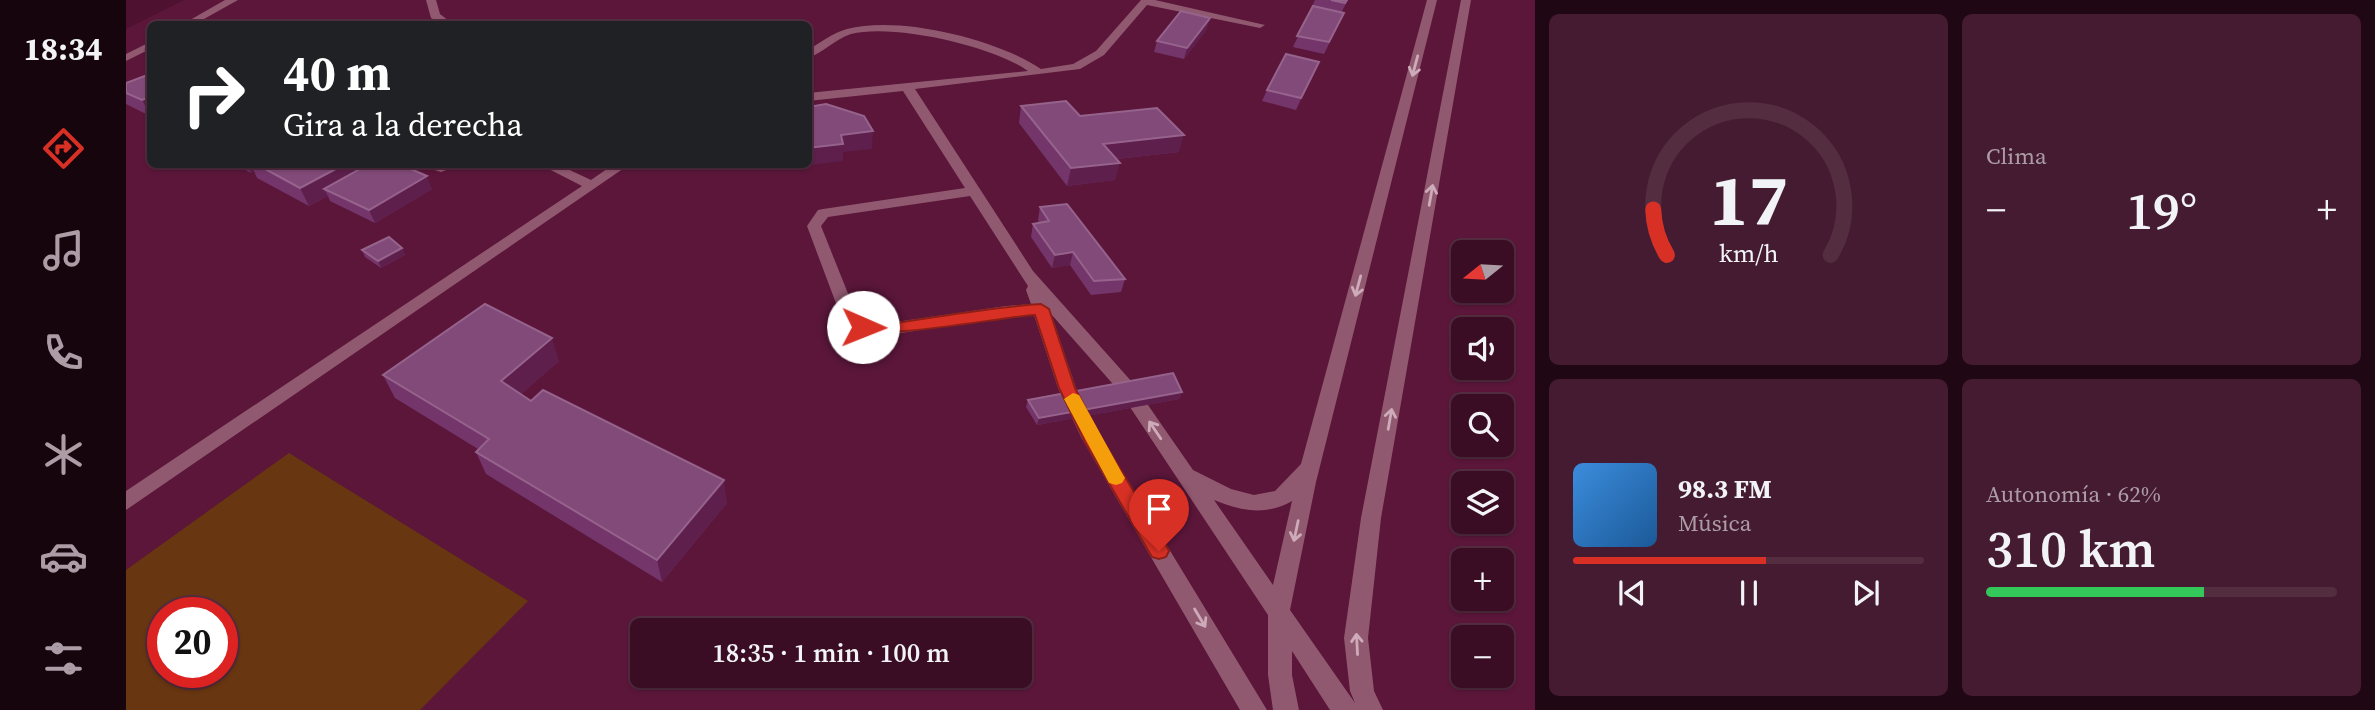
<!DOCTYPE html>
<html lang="es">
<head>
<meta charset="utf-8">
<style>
  :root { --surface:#3a0d24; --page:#451b31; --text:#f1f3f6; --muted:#ab9ca6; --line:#542d41; --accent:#d93025 }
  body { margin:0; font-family:"Source Serif 4",serif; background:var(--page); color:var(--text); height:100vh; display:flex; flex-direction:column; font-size:26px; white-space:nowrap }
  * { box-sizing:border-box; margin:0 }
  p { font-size:23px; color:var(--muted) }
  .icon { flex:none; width:38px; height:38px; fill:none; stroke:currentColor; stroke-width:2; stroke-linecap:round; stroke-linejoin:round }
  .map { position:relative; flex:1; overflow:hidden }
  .sheet { display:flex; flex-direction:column; gap:14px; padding:14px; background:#200714; width:840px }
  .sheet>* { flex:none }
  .top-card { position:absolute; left:21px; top:21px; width:665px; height:147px; border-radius:10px; box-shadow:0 2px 5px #0004,0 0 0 2px var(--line); background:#202124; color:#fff; overflow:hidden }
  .needle { width:46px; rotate:252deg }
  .controls { position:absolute; left:1325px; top:240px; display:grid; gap:14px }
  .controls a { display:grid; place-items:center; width:63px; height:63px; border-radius:10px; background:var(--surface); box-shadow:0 2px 5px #0004,0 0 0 2px var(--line); font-size:35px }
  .speed { position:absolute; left:21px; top:597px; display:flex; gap:14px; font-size:35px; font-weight:700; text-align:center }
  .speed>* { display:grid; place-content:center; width:91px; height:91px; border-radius:50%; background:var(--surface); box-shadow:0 2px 5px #0004,0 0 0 2px var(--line); line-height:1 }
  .speed .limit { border:10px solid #d22; background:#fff; color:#111 }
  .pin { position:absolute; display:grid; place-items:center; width:60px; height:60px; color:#fff; margin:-72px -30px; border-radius:50% 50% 50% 0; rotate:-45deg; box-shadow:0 0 7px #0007 }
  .pin .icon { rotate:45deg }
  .me { position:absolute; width:77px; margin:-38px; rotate:91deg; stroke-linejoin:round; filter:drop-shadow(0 0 5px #0008) }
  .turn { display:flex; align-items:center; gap:24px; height:147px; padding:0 21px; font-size:32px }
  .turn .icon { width:91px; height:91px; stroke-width:2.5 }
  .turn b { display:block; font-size:49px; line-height:60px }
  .big { font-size:52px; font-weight:600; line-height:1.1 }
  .sheet .widget { flex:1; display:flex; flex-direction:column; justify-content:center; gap:10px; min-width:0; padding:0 24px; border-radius:10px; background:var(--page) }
  .sheet .dial { align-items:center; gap:0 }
  .dial svg { height:182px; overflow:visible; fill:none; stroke:var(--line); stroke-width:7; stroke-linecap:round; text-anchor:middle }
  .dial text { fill:var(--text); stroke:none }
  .song { display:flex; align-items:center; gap:21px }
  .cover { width:84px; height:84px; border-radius:10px; background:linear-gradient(135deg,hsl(210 70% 55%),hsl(210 70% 35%)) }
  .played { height:7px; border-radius:4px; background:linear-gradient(90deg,var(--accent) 55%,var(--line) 55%) }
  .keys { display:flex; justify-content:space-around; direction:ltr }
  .heat { display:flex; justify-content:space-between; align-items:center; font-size:38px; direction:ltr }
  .charge { height:10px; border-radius:5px; background:linear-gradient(90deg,#34c759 62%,var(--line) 0) }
  .sheet .tiles { flex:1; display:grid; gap:14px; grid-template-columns:repeat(2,1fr) }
  .trip { position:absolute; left:504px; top:618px; width:402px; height:70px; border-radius:10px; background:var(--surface); box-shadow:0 2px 5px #0004,0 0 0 2px var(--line); font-weight:600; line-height:70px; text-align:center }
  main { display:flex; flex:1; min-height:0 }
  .menu { display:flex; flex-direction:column; width:126px; justify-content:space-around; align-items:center; background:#17050e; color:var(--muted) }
  .menu .icon { width:49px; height:49px }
  .menu .on { color:var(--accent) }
  .menu b { font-size:32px; color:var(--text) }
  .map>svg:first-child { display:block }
</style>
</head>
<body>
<main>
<nav class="menu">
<b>18:34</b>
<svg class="icon on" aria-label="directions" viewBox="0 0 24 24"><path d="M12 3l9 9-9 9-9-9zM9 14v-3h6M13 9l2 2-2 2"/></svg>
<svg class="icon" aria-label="music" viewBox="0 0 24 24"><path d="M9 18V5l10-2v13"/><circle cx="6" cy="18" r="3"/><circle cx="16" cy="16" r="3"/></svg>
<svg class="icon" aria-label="phone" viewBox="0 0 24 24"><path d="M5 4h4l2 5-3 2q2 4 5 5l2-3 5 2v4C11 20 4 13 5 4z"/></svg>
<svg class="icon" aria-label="climate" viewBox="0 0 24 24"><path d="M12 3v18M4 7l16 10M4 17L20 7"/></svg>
<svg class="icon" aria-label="car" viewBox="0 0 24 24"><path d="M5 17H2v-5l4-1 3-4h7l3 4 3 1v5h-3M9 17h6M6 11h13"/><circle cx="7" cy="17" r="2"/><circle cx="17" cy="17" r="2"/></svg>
<svg class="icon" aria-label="filters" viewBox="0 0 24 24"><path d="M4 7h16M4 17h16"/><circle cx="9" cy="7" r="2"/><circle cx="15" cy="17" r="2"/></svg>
</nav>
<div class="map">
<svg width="1409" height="710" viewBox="0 0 1409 710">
  <rect width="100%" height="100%" fill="#4e1130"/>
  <!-- built -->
  <path fill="#5b163a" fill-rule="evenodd" d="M58 0H1409V710H0V29ZM24 24H682V164H24ZM1337 252H1376V290H1337ZM1337 329H1376V368H1337ZM1337 406H1376V444H1337ZM1337 483H1376V522H1337ZM1337 560H1376V598H1337ZM37 612H96V672H37ZM516 630H894V676H516ZM1337 637H1376V676H1337Z"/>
  <!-- green -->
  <path fill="#683611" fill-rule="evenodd" d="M163 453 402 601 294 710H0V570ZM37 612H96V672H37Z"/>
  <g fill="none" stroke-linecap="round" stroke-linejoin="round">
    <!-- minor -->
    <path fill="#915970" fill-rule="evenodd" d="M99 0H112L69 24H57Z
      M300 0H310L314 14 327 24H316L305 18Z
      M1015 0H1029L1139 25 1134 28 1021 5 978 55 954 69 789 89 907 271 1006 382 1067 470 1105 489 1128 495 1149 491 1175 464 1301 0H1311L1190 482 1164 610 1229 703 1224 691 1218 638 1235 518 1335 0H1345L1255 518 1242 638 1248 691 1257 710H1204L1166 651V675L1173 710H1147L1142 675V615L994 392 925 314 950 388 973 434 1141 710H1114L955 437 932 388 908 315 880 316 763 335 731 331 714 314 681 226 692 210 697 209 839 188 777 91 682 101V93L902 71C867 46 767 23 725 34 709 39 697 53 682 58V50C695 42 707 33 721 29 773 15 871 39 915 69L947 64 970 51ZM844 196 902 286 900 290 905 304 880 306 763 323 741 322 729 311 695 226 702 217ZM1088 500C1115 511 1140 516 1166 501L1147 585Z
      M24 42V49L0 61V54Z
      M289 164H336L315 172Z
      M413 164H431L465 180 488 164H504L0 510V491L456 186Z"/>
  </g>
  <!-- wall -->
  <path fill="#74366a" d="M1189 0H1222L1215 13H1218L1213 24 1198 54 1167 47Z
    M1081 29 1058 59 1028 52 1031 41Z
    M24 46V55H22L18 49Z
    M24 74V116L0 104V83Z
    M1188 74 1170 110 1136 101 1141 90Z
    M895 106 954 116 1053 152 991 159 989 180 941 186 893 123Z
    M109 164H273L306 189 249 223 204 201 202 196 183 206 131 178 128 171 125 173Z
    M914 207 999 279 995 292 965 295 944 265 926 268 905 237 907 224 913 223 912 220Z
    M276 248 279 255 255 268 239 257 236 250Z
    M433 361 395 394 405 401 601 503 536 582 360 474 350 452 352 449 269 398 257 375Z
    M1056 392 1053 399 911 425 900 407 902 400Z"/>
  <!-- shaded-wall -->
  <path fill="#5e1f4d" d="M1084 18 1081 29 1058 59 1061 48Z
    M1193 62 1188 74 1170 110 1175 98Z
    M24 97V115L16 100Z
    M747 131 746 149 717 152V161L659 168V164H682V148L715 135Z
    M1058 135 1053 152 972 161 977 144Z
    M994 163 989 180 941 186 945 168Z
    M120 164H124L128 171 125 173Z
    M219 164H254L198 189 202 196 183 206 174 188Z
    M301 176 306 189 249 223 243 210Z
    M276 248 279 255 255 268 252 261Z
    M947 252 944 265 926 268 929 255Z
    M426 338 433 361 384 404 375 381Z
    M1056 392 1053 399 911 425 913 418Z
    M598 480 601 503 536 582 531 560Z"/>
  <!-- building -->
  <path fill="#824a79" stroke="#96638c" stroke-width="2" d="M1205 0H1221L1219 3Z
    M1187 6 1218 13 1203 42 1171 36Z
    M1055 11 1084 18 1061 48 1031 41Z
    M1160 54 1193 62 1175 98 1141 90Z
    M24 74V97L16 100 0 93V83Z
    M940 101 954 116 1031 108 1058 135 977 144 994 163 945 168 895 106Z
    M700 104 738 116 747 131 715 135 717 144 682 148V107Z
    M130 164H219L174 188Z
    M243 164H273L301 176 243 210 198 189Z
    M941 204 999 279 968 281 947 252 929 255 907 224 923 221 914 207Z
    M263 237 276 248 252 261 236 250Z
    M359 304 426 338 375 381 405 401 417 390 598 480 531 560 350 452 363 439 257 375Z
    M1047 373 1056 392 913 418 902 400Z"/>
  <!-- one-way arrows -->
  <defs><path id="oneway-shaft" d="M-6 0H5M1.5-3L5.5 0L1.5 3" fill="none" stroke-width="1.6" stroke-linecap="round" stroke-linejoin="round" transform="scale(1.75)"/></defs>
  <g stroke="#ceabb9">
    <use href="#oneway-shaft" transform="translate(1289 66) rotate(105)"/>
    <use href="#oneway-shaft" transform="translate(1305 195) rotate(-80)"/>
    <use href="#oneway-shaft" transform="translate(1232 286) rotate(105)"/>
    <use href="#oneway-shaft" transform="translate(1264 419) rotate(-80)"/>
    <use href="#oneway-shaft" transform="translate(1029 430) rotate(-124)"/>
    <use href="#oneway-shaft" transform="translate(1170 531) rotate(102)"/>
    <use href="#oneway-shaft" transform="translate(1074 618) rotate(59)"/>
    <use href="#oneway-shaft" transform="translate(1231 644) rotate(-93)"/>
  </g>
  <!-- route -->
  <path fill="#d93025" stroke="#8d1f18" stroke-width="2" d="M915 304 923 309 949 388 973 434 1040 545 1043 551 1040 557 1033 559 1026 557 959 442 933 388 909 315C880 316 743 343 729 327 737 317 757 325 770 323 818 316 866 307 915 304Z"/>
  <!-- slow -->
  <path fill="#f59e0b" d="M947 393 953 395 996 473 999 478 996 483 990 485 983 483 938 399Z"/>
</svg>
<div class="controls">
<a><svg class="needle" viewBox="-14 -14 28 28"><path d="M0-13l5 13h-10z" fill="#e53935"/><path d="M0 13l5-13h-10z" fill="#ab9ca6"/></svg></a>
<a><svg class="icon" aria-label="sound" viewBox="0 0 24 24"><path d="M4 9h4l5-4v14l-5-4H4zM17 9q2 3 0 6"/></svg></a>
<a><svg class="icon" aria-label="search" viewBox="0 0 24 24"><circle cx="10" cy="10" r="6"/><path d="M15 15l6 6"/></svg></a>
<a><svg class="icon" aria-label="layers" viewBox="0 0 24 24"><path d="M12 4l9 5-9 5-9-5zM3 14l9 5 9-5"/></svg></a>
<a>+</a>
<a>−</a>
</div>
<div class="speed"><div class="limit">20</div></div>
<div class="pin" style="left:1033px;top:551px;background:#d93025"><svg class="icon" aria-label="arrive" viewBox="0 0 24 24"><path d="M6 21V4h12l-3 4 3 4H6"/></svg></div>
<svg class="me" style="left:737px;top:327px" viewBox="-20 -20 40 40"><circle r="19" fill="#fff"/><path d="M0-13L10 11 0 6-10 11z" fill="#d93025"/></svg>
<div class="trip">18:35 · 1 min · 100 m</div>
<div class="top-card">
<div class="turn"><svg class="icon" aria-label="right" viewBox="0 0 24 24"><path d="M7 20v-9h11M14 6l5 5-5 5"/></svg><div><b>40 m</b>Gira a la derecha</div></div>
</div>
</div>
<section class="sheet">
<div class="tiles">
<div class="widget dial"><svg viewBox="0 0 100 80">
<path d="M14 69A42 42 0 1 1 86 69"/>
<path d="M14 69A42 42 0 0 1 8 49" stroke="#d93025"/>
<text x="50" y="56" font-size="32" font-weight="700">17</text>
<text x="50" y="72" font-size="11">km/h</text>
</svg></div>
<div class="widget"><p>Clima</p>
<div class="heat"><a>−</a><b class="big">19°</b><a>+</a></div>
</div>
<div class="widget">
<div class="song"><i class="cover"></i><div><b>98.3 FM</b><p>Música</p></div></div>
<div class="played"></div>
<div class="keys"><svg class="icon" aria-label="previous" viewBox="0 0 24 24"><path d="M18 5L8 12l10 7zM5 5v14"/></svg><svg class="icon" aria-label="pause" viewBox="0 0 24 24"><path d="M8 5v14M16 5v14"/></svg><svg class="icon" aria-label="next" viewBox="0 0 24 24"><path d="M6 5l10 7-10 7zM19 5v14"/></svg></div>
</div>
<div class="widget"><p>Autonomía · 62%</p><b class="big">310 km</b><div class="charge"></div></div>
</div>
</section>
</main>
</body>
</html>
